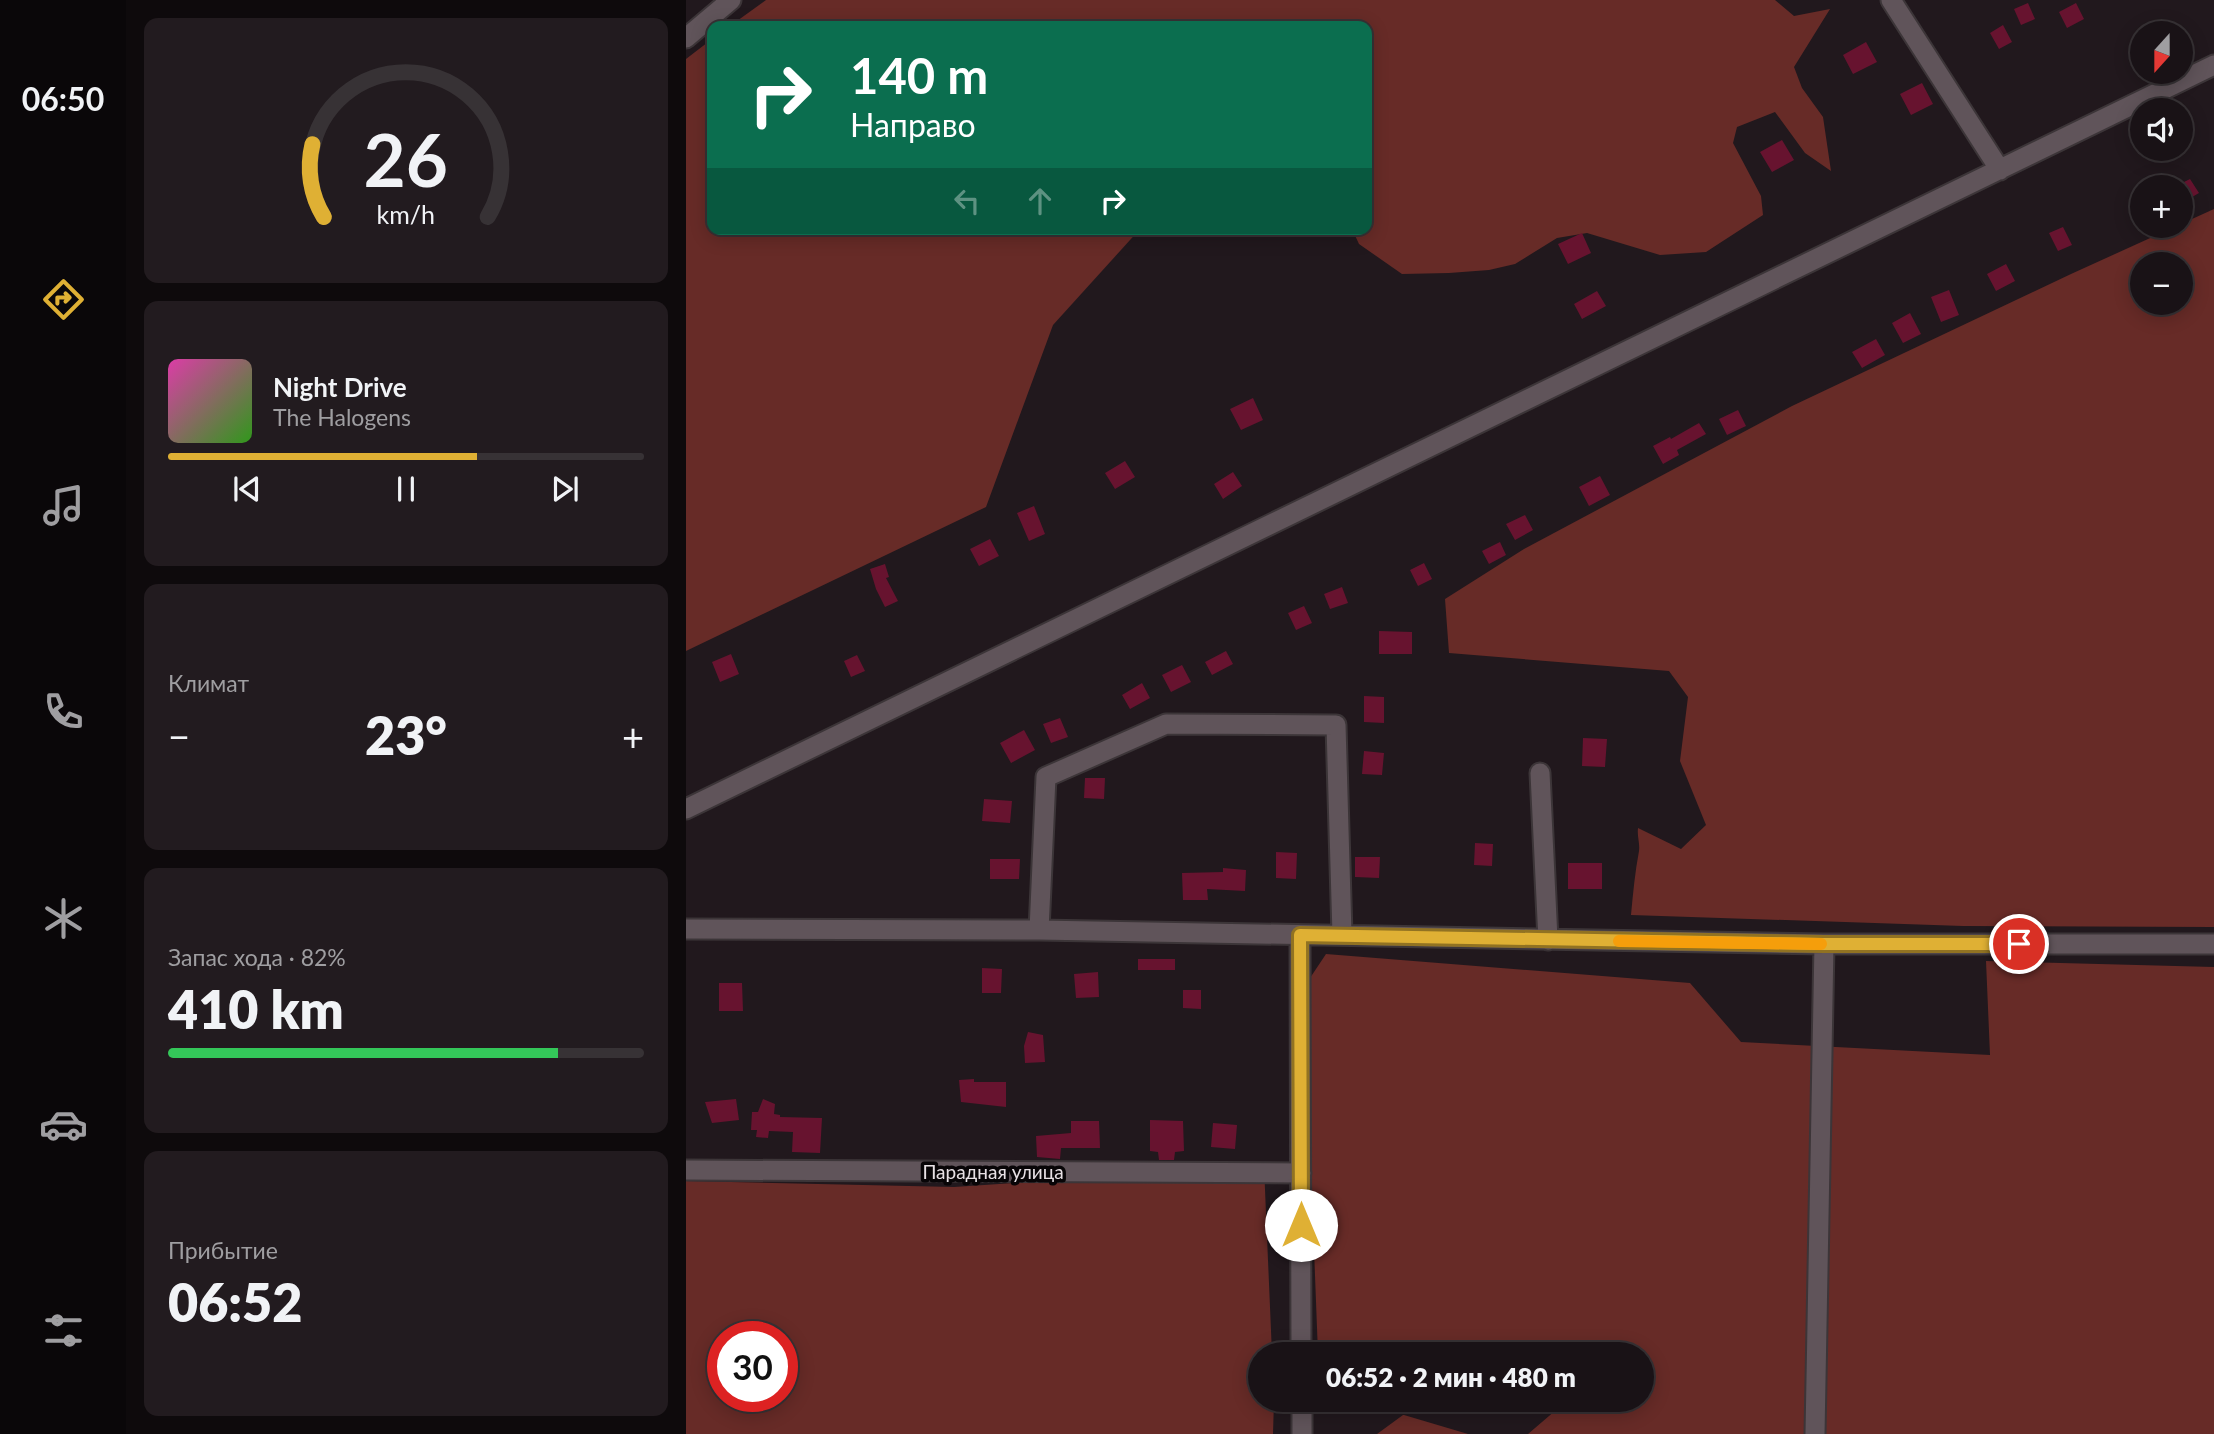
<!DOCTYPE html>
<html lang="ru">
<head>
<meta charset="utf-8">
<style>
  :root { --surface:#191216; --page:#221b1f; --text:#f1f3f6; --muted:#9f9ea1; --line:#373235; --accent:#dfb034 }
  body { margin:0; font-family:Lato,sans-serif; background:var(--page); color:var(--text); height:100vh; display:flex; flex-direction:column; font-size:26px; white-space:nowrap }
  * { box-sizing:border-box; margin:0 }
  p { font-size:23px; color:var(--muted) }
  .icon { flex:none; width:38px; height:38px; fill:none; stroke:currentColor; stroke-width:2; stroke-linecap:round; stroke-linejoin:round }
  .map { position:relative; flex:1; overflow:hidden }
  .side { display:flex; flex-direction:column; gap:18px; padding:18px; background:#0e0a0c; width:560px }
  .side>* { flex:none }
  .top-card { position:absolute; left:21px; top:21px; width:665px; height:214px; border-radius:14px; box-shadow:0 4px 18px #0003,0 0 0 2px var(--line); background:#0b6e4f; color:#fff; overflow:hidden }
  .needle { width:46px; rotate:201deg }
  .controls { position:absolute; left:1444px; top:21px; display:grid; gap:14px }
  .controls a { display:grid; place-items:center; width:63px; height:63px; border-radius:50%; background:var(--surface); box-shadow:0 4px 18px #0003,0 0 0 2px var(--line); font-size:35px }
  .speed { position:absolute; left:21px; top:1321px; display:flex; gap:14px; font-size:35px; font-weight:700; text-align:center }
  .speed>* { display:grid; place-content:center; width:91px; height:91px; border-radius:50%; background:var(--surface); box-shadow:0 4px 18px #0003,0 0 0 2px var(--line); line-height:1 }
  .speed .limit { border:10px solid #d22; background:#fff; color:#111 }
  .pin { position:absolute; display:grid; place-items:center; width:60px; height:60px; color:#fff; margin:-30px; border:4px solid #fff; border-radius:50%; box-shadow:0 2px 7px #0007 }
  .me { position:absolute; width:77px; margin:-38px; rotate:0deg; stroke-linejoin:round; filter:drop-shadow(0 0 5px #0008) }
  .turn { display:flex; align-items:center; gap:24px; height:147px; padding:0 28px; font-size:32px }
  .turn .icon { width:91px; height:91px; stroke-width:2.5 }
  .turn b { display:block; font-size:49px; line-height:60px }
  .lanes { display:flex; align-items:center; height:66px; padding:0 28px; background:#0003; justify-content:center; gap:35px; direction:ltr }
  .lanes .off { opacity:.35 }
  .big { font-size:52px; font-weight:800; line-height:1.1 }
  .side .card { flex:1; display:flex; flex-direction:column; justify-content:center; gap:10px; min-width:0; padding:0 24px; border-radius:14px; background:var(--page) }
  .side .dial { align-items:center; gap:0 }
  .dial svg { height:182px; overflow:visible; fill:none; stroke:var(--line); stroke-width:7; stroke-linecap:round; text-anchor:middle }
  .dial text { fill:var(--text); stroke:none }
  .song { display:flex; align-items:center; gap:21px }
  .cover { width:84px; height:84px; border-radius:10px; background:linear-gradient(135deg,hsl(320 70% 55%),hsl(110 70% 35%)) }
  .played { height:7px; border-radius:4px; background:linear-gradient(90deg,var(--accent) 65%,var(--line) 65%) }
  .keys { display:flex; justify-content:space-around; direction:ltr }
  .heat { display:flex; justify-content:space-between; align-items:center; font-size:38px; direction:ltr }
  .charge { height:10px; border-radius:5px; background:linear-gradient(90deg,#34c759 82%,var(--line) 0) }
  .trip { position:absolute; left:562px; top:1342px; width:406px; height:70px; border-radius:35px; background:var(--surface); box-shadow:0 4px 18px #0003,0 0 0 2px var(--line); font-weight:800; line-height:70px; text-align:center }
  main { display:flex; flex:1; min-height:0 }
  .tabs { display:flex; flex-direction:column; width:126px; justify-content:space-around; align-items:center; background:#0a0709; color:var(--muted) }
  .tabs .icon { width:49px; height:49px }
  .tabs .active { color:var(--accent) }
  .tabs b { font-size:32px; color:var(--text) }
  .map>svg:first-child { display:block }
</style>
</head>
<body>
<main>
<nav class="tabs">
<b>06:50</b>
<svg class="icon active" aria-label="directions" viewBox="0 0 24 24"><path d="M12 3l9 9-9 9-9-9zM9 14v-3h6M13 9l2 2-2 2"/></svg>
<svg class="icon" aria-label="music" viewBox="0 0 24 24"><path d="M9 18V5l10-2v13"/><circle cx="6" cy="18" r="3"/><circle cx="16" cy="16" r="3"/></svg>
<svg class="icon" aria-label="phone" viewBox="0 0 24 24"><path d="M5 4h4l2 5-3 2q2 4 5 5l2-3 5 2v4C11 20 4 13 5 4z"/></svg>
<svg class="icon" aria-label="climate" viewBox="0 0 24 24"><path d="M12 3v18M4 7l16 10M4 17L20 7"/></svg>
<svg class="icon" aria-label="car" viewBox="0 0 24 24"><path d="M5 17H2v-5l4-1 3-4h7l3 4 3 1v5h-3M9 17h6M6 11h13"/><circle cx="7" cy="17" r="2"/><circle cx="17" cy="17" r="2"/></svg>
<svg class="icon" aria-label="filters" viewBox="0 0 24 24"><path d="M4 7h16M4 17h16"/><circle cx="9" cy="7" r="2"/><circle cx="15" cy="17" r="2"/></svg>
</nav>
<section class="side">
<div class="card dial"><svg viewBox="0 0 100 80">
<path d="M14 69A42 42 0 1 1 86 69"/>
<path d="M14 69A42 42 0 0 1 9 37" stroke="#dfb034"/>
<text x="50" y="56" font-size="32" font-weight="700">26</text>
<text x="50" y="72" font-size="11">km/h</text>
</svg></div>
<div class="card">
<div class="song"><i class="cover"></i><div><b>Night Drive</b><p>The Halogens</p></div></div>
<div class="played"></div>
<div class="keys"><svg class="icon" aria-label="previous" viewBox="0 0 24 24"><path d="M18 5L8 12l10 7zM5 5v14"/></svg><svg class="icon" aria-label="pause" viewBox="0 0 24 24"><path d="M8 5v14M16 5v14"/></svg><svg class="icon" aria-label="next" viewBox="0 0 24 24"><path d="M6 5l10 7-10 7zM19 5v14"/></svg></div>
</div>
<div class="card"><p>Климат</p>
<div class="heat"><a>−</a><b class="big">23°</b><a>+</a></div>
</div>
<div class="card"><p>Запас хода · 82%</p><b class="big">410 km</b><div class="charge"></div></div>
<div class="card"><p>Прибытие</p><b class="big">06:52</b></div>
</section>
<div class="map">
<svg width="1528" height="1434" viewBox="0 0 1528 1434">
  <rect width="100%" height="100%" fill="#21181d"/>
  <!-- green -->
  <path fill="#672b27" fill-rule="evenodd" d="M80 0H1089L1108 16 1144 9 1108 67 1116 88 1137 117 1145 171 1119 153 1089 112 1051 127 1047 143 1075 196 1077 215 1020 252 974 255 901 233 871 238 829 264 803 270 763 273 716 274 673 244 666 229H681V26H44Z
    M26 39V229H454L367 325 300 507 0 651V59Z
    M1528 209V927L1277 926 945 915C947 893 949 872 953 851 954 843 951 837 952 828L995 849 1020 825 994 761 1002 697 983 671 763 653 759 599 838 549 1106 406 1385 274ZM1494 264V303H1456V264Z
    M640 954 1004 983 1055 1042 1304 1055 1300 961 1528 967V1434H842L877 1404 865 1400H956V1354H632L618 987Z
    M578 1166 586 1354H574V1400H588L587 1434H0V1181L268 1187ZM37 1337H96V1396H37Z
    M717 1415H718L782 1434H691Z"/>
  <!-- building -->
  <path fill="#67132f" d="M1342 3 1349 19 1335 25 1328 9Z
    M1390 3 1398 19 1381 28 1373 12Z
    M1317 25 1326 42 1313 49 1304 33Z
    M1180 42 1191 62 1167 74 1157 55Z
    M1236 83 1247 104 1225 115 1214 94Z
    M1096 140 1108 160 1086 172 1074 152Z
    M1504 179 1513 193 1494 204V184Z
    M1377 227 1386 245 1372 251 1363 233Z
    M896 233 905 253 882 264 872 244Z
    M1320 264 1329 281 1310 291 1301 274Z
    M1263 290 1273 315 1255 322 1245 297Z
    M911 291 920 306 896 319 888 304Z
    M1224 313 1235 334 1217 343 1206 323Z
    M1190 339 1199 355 1176 368 1166 352Z
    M567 398 577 420 555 430 544 409Z
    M1052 410 1060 426 1041 435 1033 419Z
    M1013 423 1020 434 991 450 993 455 977 464 967 446 984 437 985 439Z
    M439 461 449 477 429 489 419 473Z
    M547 472 556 486 537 499 528 484Z
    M914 476 924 495 903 506 893 487Z
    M348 506 359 534 343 541 331 513Z
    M839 515 847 530 829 540 820 524Z
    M304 539 313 556 293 566 284 549Z
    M814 542 820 555 803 564 796 551Z
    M738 563 746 579 732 586 724 570Z
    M199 564 203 577 200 578 212 601 199 607 190 589 184 569Z
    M656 587 662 603 644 609 638 594Z
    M618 606 626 623 610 630 602 613Z
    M693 631 726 632V654H693Z
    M540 651 547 664 526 675 519 662Z
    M45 654 53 674 34 682 26 662Z
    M171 655 179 671 165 677 158 661Z
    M496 665 505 682 485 692 476 675Z
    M456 683 464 698 444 709 436 695Z
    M678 696 698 697V723L678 722Z
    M374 718 382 737 365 743 357 724Z
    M338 730 349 750 325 763 314 743Z
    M897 738 921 739 919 767 896 766Z
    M678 751 698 753 696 775 676 774Z
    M399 778H419L418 799 398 798Z
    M298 799 326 801 324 823 296 821Z
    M789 843 807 844 806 866 788 865Z
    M590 852 611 853 610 879 590 878Z
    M669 857H694L693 878 669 877Z
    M304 859H334L333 879H304Z
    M882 863H916V889H882Z
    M537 868 560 870 559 891 521 889 522 900H497L496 873 537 872Z
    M452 959H489V970H452Z
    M296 968 316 969 315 993H296Z
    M412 972 413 997 390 998 388 974Z
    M33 983H56L57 1011H33Z
    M497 990H515V1009L497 1008Z
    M342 1032 357 1035 359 1062 339 1063 338 1046Z
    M288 1079V1082H320V1107L275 1102 273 1080Z
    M50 1099 53 1120 26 1123 19 1102Z
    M77 1099 89 1104 88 1114 94 1115V1117L136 1118 134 1153 106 1152 107 1132 83 1131 82 1138 70 1137 71 1130H65L66 1112H72Z
    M464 1120 497 1121 498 1151 489 1152 488 1160H473L472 1152 464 1151Z
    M385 1121H413L414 1148H375L374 1159 351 1157 350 1136 385 1133Z
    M527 1123 551 1125 549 1149 525 1147Z"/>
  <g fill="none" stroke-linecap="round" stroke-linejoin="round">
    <!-- minor casing -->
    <g stroke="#3c3538" stroke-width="23">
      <path id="minor" d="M1205 0 1314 170
        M0 38 45 0
        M854 773 862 940
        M0 809 1528 65
        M0 929 353 930 1138 944H1528
        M353 930 360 777 480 724 650 725 656 935
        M614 935 615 1354
        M0 1170 615 1173
        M616 1400V1434
        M1129 1434 1138 944"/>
    </g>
    <!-- minor -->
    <use href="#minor" stroke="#60545a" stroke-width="19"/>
  </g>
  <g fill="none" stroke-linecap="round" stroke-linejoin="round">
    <!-- route casing -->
    <g stroke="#917222" stroke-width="18">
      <path id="route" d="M615 1225 614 935 1138 944H1333"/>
    </g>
    <!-- route -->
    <use href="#route" stroke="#dfb034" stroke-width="12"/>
    <!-- slow -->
    <path stroke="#f59e0b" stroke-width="12" d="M933 941 1135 944"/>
  </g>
  <g text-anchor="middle" stroke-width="7" stroke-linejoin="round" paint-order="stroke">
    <!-- street labels -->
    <g font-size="19" fill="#e8e1e5" stroke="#080507">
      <text x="307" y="1179">Парадная улица</text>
    </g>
  </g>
</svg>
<div class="controls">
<a><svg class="needle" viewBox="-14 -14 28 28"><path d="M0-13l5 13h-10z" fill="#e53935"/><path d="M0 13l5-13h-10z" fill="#9f9ea1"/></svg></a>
<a><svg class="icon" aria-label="sound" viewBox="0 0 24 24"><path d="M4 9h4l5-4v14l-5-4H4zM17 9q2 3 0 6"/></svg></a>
<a>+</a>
<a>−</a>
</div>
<div class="speed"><div class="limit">30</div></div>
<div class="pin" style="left:1333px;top:944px;background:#d93025"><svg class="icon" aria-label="arrive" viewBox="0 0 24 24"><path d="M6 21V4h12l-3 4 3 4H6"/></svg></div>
<svg class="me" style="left:615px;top:1225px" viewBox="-20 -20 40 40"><circle r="19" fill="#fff"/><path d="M0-13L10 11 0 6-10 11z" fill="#dfb034"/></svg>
<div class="trip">06:52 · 2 мин · 480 m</div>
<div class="top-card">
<div class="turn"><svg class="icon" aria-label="right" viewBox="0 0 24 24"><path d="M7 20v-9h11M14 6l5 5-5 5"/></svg><div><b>140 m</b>Направо</div></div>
<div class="lanes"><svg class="icon off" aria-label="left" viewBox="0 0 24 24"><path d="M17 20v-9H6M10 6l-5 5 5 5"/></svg><svg class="icon off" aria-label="ahead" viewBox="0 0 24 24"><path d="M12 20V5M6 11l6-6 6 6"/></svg><svg class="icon" aria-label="right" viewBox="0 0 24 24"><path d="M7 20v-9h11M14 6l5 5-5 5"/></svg></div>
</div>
</div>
</main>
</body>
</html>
